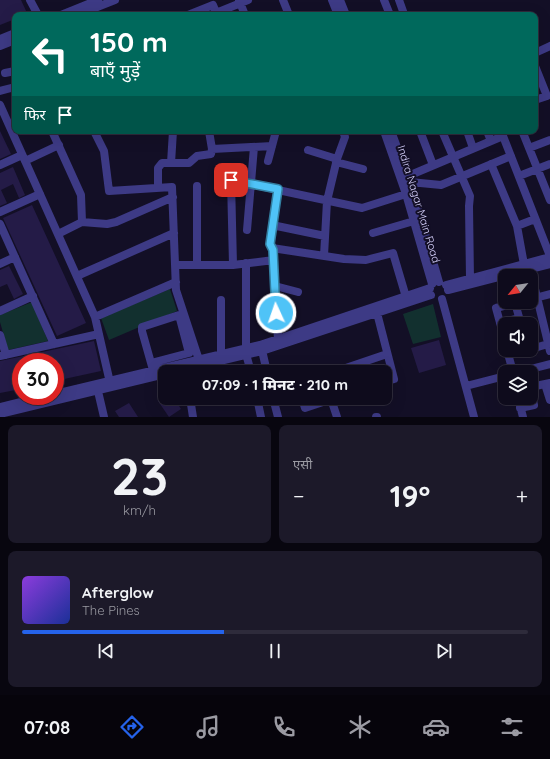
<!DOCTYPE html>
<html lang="hi">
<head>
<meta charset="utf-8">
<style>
  :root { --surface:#0e0b1c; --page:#1c1929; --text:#f1f3f6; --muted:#9b9ba3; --line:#2e2b3b; --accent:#2563eb }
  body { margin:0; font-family:Quicksand,"Noto Sans Devanagari",sans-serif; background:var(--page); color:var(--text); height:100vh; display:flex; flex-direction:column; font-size:15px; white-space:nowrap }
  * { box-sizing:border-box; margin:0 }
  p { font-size:13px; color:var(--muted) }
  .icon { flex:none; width:22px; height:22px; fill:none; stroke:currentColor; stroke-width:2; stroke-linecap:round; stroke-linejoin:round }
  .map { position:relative; height:417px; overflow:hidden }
  .side { display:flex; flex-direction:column; gap:8px; padding:8px; background:#08060f; flex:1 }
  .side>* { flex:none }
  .guide { position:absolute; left:12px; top:12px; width:526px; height:122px; border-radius:8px; box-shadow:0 4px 16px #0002,0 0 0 1px var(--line); background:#00695c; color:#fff; overflow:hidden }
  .needle { width:26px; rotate:240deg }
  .tools { position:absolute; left:498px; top:269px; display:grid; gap:8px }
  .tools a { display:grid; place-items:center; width:40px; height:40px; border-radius:8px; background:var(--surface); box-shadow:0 4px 16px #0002,0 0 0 1px var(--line); font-size:20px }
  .speed { position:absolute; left:12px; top:353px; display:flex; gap:8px; font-size:20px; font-weight:700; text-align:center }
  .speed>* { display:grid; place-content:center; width:52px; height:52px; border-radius:50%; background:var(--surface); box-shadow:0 4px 16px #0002,0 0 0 1px var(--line); line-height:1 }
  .speed .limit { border:6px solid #d22; background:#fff; color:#111 }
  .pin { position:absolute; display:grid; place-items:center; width:34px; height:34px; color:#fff; margin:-17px; border-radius:8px; box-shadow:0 2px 6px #0006 }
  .me { position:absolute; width:44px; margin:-22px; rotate:357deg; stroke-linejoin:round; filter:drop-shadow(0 0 3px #0008) }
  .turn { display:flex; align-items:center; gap:14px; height:84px; padding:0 12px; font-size:18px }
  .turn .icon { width:52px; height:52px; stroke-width:2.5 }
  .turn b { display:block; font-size:28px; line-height:34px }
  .then { display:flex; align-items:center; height:38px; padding:0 12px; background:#0003; gap:8px; font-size:15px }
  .big { font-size:30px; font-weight:800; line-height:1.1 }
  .side .card { flex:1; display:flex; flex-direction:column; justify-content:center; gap:6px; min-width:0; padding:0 14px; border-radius:8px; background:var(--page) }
  .side .dial { align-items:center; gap:0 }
  .dial b { font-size:52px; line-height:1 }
  .song { display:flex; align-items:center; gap:12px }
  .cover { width:48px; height:48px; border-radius:6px; background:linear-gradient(135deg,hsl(270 70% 55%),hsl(230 70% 35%)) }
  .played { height:4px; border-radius:2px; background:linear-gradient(90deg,var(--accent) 40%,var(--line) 40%) }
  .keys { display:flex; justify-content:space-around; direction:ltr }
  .heat { display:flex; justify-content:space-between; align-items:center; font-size:22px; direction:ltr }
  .side .tiles { flex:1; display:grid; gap:8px; grid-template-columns:1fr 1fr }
  .card:last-child { grid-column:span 2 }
  .trip { position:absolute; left:158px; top:365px; width:234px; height:40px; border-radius:8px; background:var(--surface); box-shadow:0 4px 16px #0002,0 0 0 1px var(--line); font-weight:800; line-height:40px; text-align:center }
  .tab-bar { display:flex; height:64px; justify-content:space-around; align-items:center; background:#06040b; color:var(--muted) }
  .tab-bar .icon { width:28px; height:28px }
  .tab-bar .on { color:var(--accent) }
  .tab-bar b { font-size:18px; color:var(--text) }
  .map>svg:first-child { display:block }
</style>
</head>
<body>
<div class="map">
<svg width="550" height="417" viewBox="0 0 550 417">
  <rect width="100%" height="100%" fill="#130f26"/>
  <!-- green -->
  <path fill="#12302f" d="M170 289 177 311 109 340 101 318Z
    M32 302 48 341 8 350 0 322V315Z
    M433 304 441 337 413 344 403 314Z"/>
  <!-- building -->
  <path fill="#241b47" d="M0 0H21L27 13 15 15V19L0 25Z
    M0 131 11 154 0 159Z
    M13 167 25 195 19 198 13 184 1 190 7 203 0 206V173Z
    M32 205 86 323 57 336 3 218Z
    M9 266 23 294 14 299 7 284 0 287V270Z
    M439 340 446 365 419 373 411 348Z
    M94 341 101 371 55 381V362H21V389L0 393V361Z
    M165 396V398H174L181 409 169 417 158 401Z
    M129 403 138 417H119L115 411Z"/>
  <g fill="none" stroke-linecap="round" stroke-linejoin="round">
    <!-- minor -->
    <path stroke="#3d3a85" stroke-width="8" d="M30 0 38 15
      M239 0 245 15
      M283 0 289 15
      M332 0 338 15
      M340 0 346 15
      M384 0 390 15
      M399 0 404 14
      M216 13 248 0
      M61 15 98 0
      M77 15 115 0
      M188 15 213 5 217 15
      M0 39 15 33
      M0 46 15 40
      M535 53 550 46
      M535 66 547 96 535 100
      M5 73 15 71
      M0 91 15 87
      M0 105 95 317 111 387
      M52 131 81 195 82 222
      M94 131 104 151 109 191 172 187 176 290 199 360
      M384 131 406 194 432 284
      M391 131 411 185 439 282
      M420 131 433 165
      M442 131 470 196 469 206 470 279
      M467 131 473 148
      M487 131 491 141
      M523 133 550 200
      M529 148 550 140
      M212 149 272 146
      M308 150 337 159
      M25 161 59 145
      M268 161 276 131
      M336 162 363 169
      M171 163 173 131
      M491 164 517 226 525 270
      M0 165 22 155
      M519 176 550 164
      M401 179 503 136 550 256
      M410 182 441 185 511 156
      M158 188V168L162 163H189L197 156 211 154 212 149 209 131
      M0 212 40 194
      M0 224 54 344
      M272 225 325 236
      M517 226 535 219
      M247 230 254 147
      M373 233 414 221
      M58 234 82 222 107 224 116 222 173 197
      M272 248 344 259 366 260 393 253 406 297
      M324 256 327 201 337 159 345 137 343 131
      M0 264 15 257
      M529 264 550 351
      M175 265H233L274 260
      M197 265V186
      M233 265 231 180 362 208 406 194
      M77 276 174 233
      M446 285 550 257
      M275 286 298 292
      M448 290 550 264
      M442 299 474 417
      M531 299 550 294
      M515 303 521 324
      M0 311 33 296
      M377 313 394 379 385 381
      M95 317 176 282
      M500 323 519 318
      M0 335 6 355
      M278 340 273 250 270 244 278 189
      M505 341 496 308 520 302
      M261 346 267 372
      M246 349V263
      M531 349 548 344
      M507 350 513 372
      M221 354V300
      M246 354 251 372
      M509 354 525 350
      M0 356 99 334
      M151 363 189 353 179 315 142 327V331L153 370
      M174 372 262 351 431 295
      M334 372 387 354
      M519 372 550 364
      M545 384 550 400
      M466 386 505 376
      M97 387 104 417
      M531 387 550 383
      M55 394 260 345 430 288
      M190 398 193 417
      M257 398 261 417
      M273 398 278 417
      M302 398 305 408 335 398
      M518 398 523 417
      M331 399 337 417
      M0 407 45 396
      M520 408 534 405 531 391
      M0 414 165 374
      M376 417H377"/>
  </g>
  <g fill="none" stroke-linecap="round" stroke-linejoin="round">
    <!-- route casing -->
    <g stroke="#337fa1" stroke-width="10">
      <path id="route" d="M231 180 278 189 270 244 273 250 276 313"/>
    </g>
    <!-- route -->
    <use href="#route" stroke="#4fc3f7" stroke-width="7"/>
  </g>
  <g text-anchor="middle" stroke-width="4" stroke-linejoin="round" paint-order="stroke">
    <!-- street labels -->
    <g font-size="11" fill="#d9d4ff" stroke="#130f26">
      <text transform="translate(419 204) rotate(73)" y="4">Indira Nagar Main Road</text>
    </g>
  </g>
</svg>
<div class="tools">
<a><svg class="needle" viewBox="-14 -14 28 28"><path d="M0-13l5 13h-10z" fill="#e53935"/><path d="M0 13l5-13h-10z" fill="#9b9ba3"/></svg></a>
<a><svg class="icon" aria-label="sound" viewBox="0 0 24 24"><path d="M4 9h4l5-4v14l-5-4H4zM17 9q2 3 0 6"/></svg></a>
<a><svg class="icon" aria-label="layers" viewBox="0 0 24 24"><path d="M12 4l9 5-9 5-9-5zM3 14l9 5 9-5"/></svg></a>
</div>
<div class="speed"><div class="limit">30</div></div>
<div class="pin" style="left:231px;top:180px;background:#d93025"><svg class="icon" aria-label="arrive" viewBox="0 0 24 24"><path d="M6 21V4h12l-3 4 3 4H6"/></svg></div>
<svg class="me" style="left:276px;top:313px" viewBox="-20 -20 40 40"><circle r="17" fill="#4fc3f7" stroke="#fff" stroke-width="3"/><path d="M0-11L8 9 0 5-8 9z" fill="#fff"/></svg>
<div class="trip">07:09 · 1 मिनट · 210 m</div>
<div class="guide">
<div class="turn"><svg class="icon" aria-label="left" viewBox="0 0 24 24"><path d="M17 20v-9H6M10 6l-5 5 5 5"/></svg><div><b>150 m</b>बाएँ मुड़ें</div></div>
<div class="then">फिर<svg class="icon" aria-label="arrive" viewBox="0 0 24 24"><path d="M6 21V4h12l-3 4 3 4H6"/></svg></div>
</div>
</div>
<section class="side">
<div class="tiles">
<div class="card dial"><b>23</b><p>km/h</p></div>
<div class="card"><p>एसी</p>
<div class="heat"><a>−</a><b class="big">19°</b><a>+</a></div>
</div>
<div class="card">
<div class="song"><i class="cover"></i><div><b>Afterglow</b><p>The Pines</p></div></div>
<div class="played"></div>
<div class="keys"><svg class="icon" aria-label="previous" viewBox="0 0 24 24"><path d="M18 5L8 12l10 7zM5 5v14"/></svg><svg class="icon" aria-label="pause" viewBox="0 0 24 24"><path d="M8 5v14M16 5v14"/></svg><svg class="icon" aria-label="next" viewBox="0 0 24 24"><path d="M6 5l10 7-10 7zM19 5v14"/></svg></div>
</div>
</div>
</section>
<nav class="tab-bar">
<b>07:08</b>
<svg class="icon on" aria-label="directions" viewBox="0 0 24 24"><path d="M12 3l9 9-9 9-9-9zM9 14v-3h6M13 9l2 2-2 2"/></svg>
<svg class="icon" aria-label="music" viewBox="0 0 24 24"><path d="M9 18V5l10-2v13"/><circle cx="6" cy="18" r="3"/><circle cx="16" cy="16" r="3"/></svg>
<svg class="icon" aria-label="phone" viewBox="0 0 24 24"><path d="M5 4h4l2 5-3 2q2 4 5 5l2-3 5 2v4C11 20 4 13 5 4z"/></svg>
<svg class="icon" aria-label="climate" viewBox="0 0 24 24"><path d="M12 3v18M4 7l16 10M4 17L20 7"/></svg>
<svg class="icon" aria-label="car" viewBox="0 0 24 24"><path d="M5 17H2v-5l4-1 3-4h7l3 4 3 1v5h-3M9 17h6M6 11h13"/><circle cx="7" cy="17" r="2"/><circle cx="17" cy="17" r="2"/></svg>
<svg class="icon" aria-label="filters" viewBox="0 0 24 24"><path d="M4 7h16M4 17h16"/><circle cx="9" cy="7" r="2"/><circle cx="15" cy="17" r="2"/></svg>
</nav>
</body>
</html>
